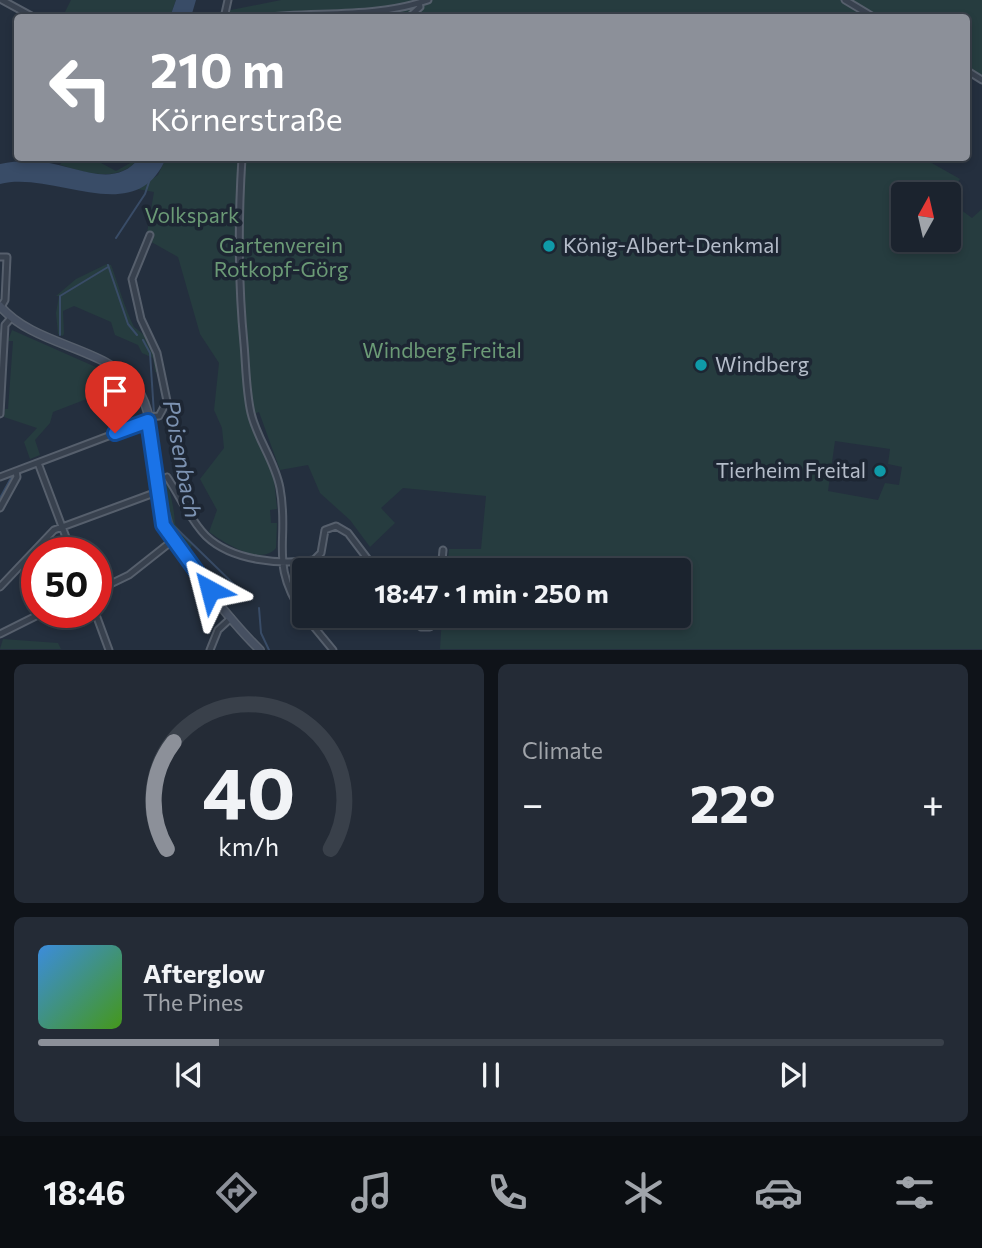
<!DOCTYPE html>
<html lang="en">
<head>
<meta charset="utf-8">
<style>
  :root { --surface:#1b232e; --page:#242b36; --text:#f1f3f6; --muted:#a0a4aa; --line:#39404a; --accent:#8c9099 }
  body { margin:0; font-family:Commissioner,sans-serif; background:var(--page); color:var(--text); height:100vh; display:flex; flex-direction:column; font-size:26px; white-space:nowrap }
  * { box-sizing:border-box; margin:0 }
  p { font-size:23px; color:var(--muted) }
  .icon { flex:none; width:38px; height:38px; fill:none; stroke:currentColor; stroke-width:2; stroke-linecap:round; stroke-linejoin:round }
  .map { position:relative; height:650px; overflow:hidden }
  .sheet { display:flex; flex-direction:column; gap:14px; padding:14px; background:#0f1319; flex:1 }
  .sheet>* { flex:none }
  .top-card { position:absolute; left:14px; top:14px; width:956px; height:147px; border-radius:7px; box-shadow:0 4px 10px #0003,0 0 0 2px var(--line); background:#8c9099; color:#fff; overflow:hidden }
  .needle { width:46px; rotate:8deg }
  .tools { position:absolute; left:891px; top:182px; display:grid; gap:14px }
  .tools a { display:grid; place-items:center; width:70px; height:70px; border-radius:7px; background:var(--surface); box-shadow:0 4px 10px #0003,0 0 0 2px var(--line); font-size:35px }
  .speed { position:absolute; left:21px; top:537px; display:flex; gap:14px; font-size:35px; font-weight:700; text-align:center }
  .speed>* { display:grid; place-content:center; width:91px; height:91px; border-radius:50%; background:var(--surface); box-shadow:0 4px 10px #0003,0 0 0 2px var(--line); line-height:1 }
  .speed .limit { border:10px solid #d22; background:#fff; color:#111 }
  .pin { position:absolute; display:grid; place-items:center; width:60px; height:60px; color:#fff; margin:-72px -30px; border-radius:50% 50% 50% 0; rotate:-45deg; box-shadow:0 0 7px #0007 }
  .pin .icon { rotate:45deg }
  .me { position:absolute; width:77px; margin:-38px; rotate:322deg; stroke-linejoin:round; filter:drop-shadow(0 0 5px #0008) }
  .turn { display:flex; align-items:center; gap:24px; height:147px; padding:0 21px; font-size:32px }
  .turn .icon { width:91px; height:91px; stroke-width:2.5 }
  .turn b { display:block; font-size:49px; line-height:60px }
  .big { font-size:52px; font-weight:700; line-height:1.1 }
  .sheet .tile { flex:1; display:flex; flex-direction:column; justify-content:center; gap:10px; min-width:0; padding:0 24px; border-radius:10px; background:var(--page) }
  .sheet .dial { align-items:center; gap:0 }
  .dial svg { height:182px; overflow:visible; fill:none; stroke:var(--line); stroke-width:7; stroke-linecap:round; text-anchor:middle }
  .dial text { fill:var(--text); stroke:none }
  .song { display:flex; align-items:center; gap:21px }
  .cover { width:84px; height:84px; border-radius:10px; background:linear-gradient(135deg,hsl(210 70% 55%),hsl(100 70% 35%)) }
  .played { height:7px; border-radius:4px; background:linear-gradient(90deg,var(--accent) 20%,var(--line) 20%) }
  .keys { display:flex; justify-content:space-around; direction:ltr }
  .heat { display:flex; justify-content:space-between; align-items:center; font-size:38px; direction:ltr }
  .sheet .tiles { flex:1; display:grid; gap:14px; grid-template-columns:1fr 1fr }
  .tile:last-child { grid-column:span 2 }
  .trip { position:absolute; left:292px; top:558px; width:399px; height:70px; border-radius:7px; background:var(--surface); box-shadow:0 4px 10px #0003,0 0 0 2px var(--line); font-weight:700; line-height:70px; text-align:center }
  .tab-bar { display:flex; height:112px; justify-content:space-around; align-items:center; background:#0b0e12; color:var(--muted) }
  .tab-bar .icon { width:49px; height:49px }
  .tab-bar .current { color:var(--accent) }
  .tab-bar b { font-size:32px; color:var(--text) }
  .map>svg:first-child { display:block }
</style>
</head>
<body>
<div class="map">
<svg width="982" height="650" viewBox="0 0 982 650">
  <rect width="100%" height="100%" fill="#242f3e"/>
  <!-- green -->
  <path fill="#263c3f" fill-rule="evenodd" d="M71 0H176L170 17 62 18Z
    M281 0H982V84L966 75V18H191Z
    M64 158H92L116 171 139 158C119 184 87 173 60 165Z
    M166 158H923L960 179 949 196 903 194V240H948L949 201 972 218 982 209V649H440L442 616H679V570H447L449 549H481L486 496 403 488 381 508 395 523 370 547 350 520 320 493 308 465 280 470 259 412 250 415 274 479 277 509 270 510 271 523H277L276 548C260 567 224 542 209 532L217 510 200 479 224 448 222 428 214 410 219 363 200 334 178 257 146 239 154 192 137 189 158 175ZM835 441 890 449 888 464 902 467 899 485 885 483 878 500 828 491Z
    M107 264 111 265C119 286 124 307 134 327 152 340 156 349 159 372H155L153 358 142 353 138 345 115 335 111 322 74 306 63 311 64 333 63 336 58 334 56 313 59 296H56L76 279Z
    M12 330 107 372 97 395 53 412 50 423 35 440 40 455 30 459 24 442 37 428 4 417 5 409H8L13 341H8Z
    M163 479H166C171 494 174 508 175 524L192 545 187 553 166 519Z
    M3 639 58 643 61 649H0Z"/>
  <!-- water -->
  <path fill="#394c67" d="M176 0H196L191 17H170Z
    M139 158H166C136 230 55 170 0 184V164C14 161 29 160 43 162 76 166 115 190 139 158Z"/>
  <g fill="none" stroke-linecap="round" stroke-linejoin="round">
    <!-- stream -->
    <path stroke="#394c67" stroke-width="2" d="M116 238 145 194 150 179
      M108 265 128 324 137 335
      M60 335V296L108 267
      M143 340 150 353 154 414
      M155 419 166 501 173 525 248 598
      M0 498 11 478
      M259 608 261 633 269 650"/>
    <!-- minor casing -->
    <g stroke="#565f6c" stroke-width="9">
      <path id="minor" d="M2 0 35 18
        M845 0 875 18
        M224 18 228 0
        M261 18C316 11 374 19 428 0
        M408 18 420 7 419 3
        M966 70 982 80
        M242 158C238 221 238 281 244 344 246 367 246 391 251 413 257 439 275 461 280 488 290 541 268 563 304 615
        M0 257H7L5 300 1 307
        M0 414 5 325 11 318
        M148 417 159 416 167 401 157 353 141 319 132 279 150 235
        M38 463 72 553
        M0 477 148 421
        M167 477C180 496 190 520 206 536 232 561 280 565 314 560L321 553 325 530 336 526 348 533 376 570
        M0 508 17 477 16 471
        M441 570 443 550
        M0 587 54 530 157 492
        M96 591 129 575 172 541
        M95 612 109 650
        M305 616 333 650
        M409 616 421 627H430L435 616
        M0 634 44 612
        M210 650 218 630 231 618"/>
    </g>
    <!-- secondary casing -->
    <g stroke="#565f6c" stroke-width="10">
      <path id="secondary" d="M0 306C35 347 105 346 136 387 161 420 149 484 162 523 171 549 238 629 260 650"/>
    </g>
    <!-- minor -->
    <use href="#minor" stroke="#38414e" stroke-width="5"/>
    <!-- secondary -->
    <use href="#secondary" stroke="#465061" stroke-width="7"/>
  </g>
  <g fill="none" stroke-linecap="round" stroke-linejoin="round">
    <!-- route casing -->
    <g stroke="#114b97" stroke-width="18">
      <path id="route" d="M115 433 148 421 163 525 210 590"/>
    </g>
    <!-- route -->
    <use href="#route" stroke="#1a73e8" stroke-width="12"/>
  </g>
  <!-- markers -->
  <g fill="#0f9aa8" stroke="#1d2633" stroke-width="2.5">
    <circle cx="549" cy="246" r="7"/>
    <circle cx="701" cy="365" r="7"/>
    <circle cx="880" cy="471" r="7"/>
  </g>
  <g text-anchor="middle" stroke-width="7" stroke-linejoin="round" paint-order="stroke">
    <!-- park labels -->
    <g font-size="21" fill="#6b9a76" stroke="#1d2633">
      <text x="192" y="223">Volkspark</text>
      <text x="281" y="253">Gartenverein<tspan x="281" dy="24">Rotkopf-Görg</tspan></text>
      <text x="442" y="358">Windberg Freital</text>
    </g>
    <!-- poi labels -->
    <g font-size="21" fill="#b4bcc9" stroke="#1d2633" text-anchor="start">
      <text x="563" y="253">König-Albert-Denkmal</text>
      <text x="715" y="372">Windberg</text>
      <text x="866" y="478" text-anchor="end">Tierheim Freital</text>
    </g>
    <!-- water labels -->
    <g font-size="23" font-style="italic" fill="#7c92b1" stroke="#1d2633">
      <text transform="translate(182 459) rotate(79)" y="8">Poisenbach</text>
    </g>
  </g>
</svg>
<div class="tools">
<a><svg class="needle" viewBox="-14 -14 28 28"><path d="M0-13l5 13h-10z" fill="#e53935"/><path d="M0 13l5-13h-10z" fill="#a0a4aa"/></svg></a>
</div>
<div class="speed"><div class="limit">50</div></div>
<div class="pin" style="left:115px;top:433px;background:#d93025"><svg class="icon" aria-label="arrive" viewBox="0 0 24 24"><path d="M6 21V4h12l-3 4 3 4H6"/></svg></div>
<svg class="me" style="left:210px;top:590px" viewBox="-20 -20 40 40"><path d="M0-17L14 15 0 8-14 15z" fill="#1a73e8" stroke="#fff" stroke-width="4"/></svg>
<div class="trip">18:47 · 1 min · 250 m</div>
<div class="top-card">
<div class="turn"><svg class="icon" aria-label="left" viewBox="0 0 24 24"><path d="M17 20v-9H6M10 6l-5 5 5 5"/></svg><div><b>210 m</b>Körnerstraße</div></div>
</div>
</div>
<section class="sheet">
<div class="tiles">
<div class="tile dial"><svg viewBox="0 0 100 80">
<path d="M14 69A42 42 0 1 1 86 69"/>
<path d="M14 69A42 42 0 0 1 17 22" stroke="#8c9099"/>
<text x="50" y="56" font-size="32" font-weight="700">40</text>
<text x="50" y="72" font-size="11">km/h</text>
</svg></div>
<div class="tile"><p>Climate</p>
<div class="heat"><a>−</a><b class="big">22°</b><a>+</a></div>
</div>
<div class="tile">
<div class="song"><i class="cover"></i><div><b>Afterglow</b><p>The Pines</p></div></div>
<div class="played"></div>
<div class="keys"><svg class="icon" aria-label="previous" viewBox="0 0 24 24"><path d="M18 5L8 12l10 7zM5 5v14"/></svg><svg class="icon" aria-label="pause" viewBox="0 0 24 24"><path d="M8 5v14M16 5v14"/></svg><svg class="icon" aria-label="next" viewBox="0 0 24 24"><path d="M6 5l10 7-10 7zM19 5v14"/></svg></div>
</div>
</div>
</section>
<nav class="tab-bar">
<b>18:46</b>
<svg class="icon current" aria-label="directions" viewBox="0 0 24 24"><path d="M12 3l9 9-9 9-9-9zM9 14v-3h6M13 9l2 2-2 2"/></svg>
<svg class="icon" aria-label="music" viewBox="0 0 24 24"><path d="M9 18V5l10-2v13"/><circle cx="6" cy="18" r="3"/><circle cx="16" cy="16" r="3"/></svg>
<svg class="icon" aria-label="phone" viewBox="0 0 24 24"><path d="M5 4h4l2 5-3 2q2 4 5 5l2-3 5 2v4C11 20 4 13 5 4z"/></svg>
<svg class="icon" aria-label="climate" viewBox="0 0 24 24"><path d="M12 3v18M4 7l16 10M4 17L20 7"/></svg>
<svg class="icon" aria-label="car" viewBox="0 0 24 24"><path d="M5 17H2v-5l4-1 3-4h7l3 4 3 1v5h-3M9 17h6M6 11h13"/><circle cx="7" cy="17" r="2"/><circle cx="17" cy="17" r="2"/></svg>
<svg class="icon" aria-label="filters" viewBox="0 0 24 24"><path d="M4 7h16M4 17h16"/><circle cx="9" cy="7" r="2"/><circle cx="15" cy="17" r="2"/></svg>
</nav>
</body>
</html>
